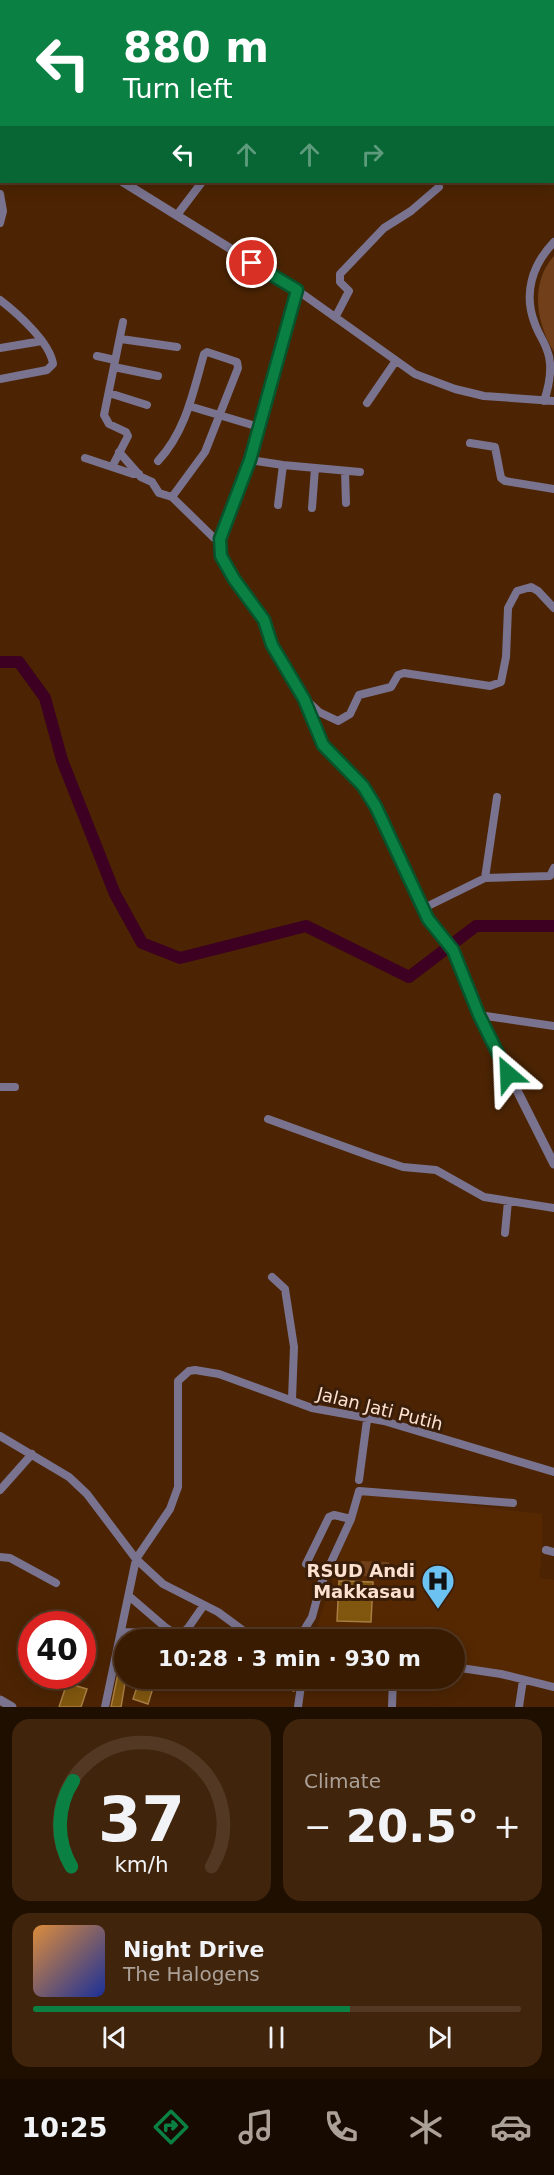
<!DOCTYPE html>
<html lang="en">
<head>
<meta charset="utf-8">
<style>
  :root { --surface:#391b02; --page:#40240c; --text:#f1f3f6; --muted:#aba199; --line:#533924; --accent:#0b8043 }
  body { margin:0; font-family:"DejaVu Sans",sans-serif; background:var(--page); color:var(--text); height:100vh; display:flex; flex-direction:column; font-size:22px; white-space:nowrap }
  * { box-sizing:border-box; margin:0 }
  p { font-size:20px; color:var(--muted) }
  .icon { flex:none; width:33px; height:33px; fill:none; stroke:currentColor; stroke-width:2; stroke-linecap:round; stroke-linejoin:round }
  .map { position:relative; height:1707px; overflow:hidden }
  .details { display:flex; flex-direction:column; gap:12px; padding:12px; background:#1f0f01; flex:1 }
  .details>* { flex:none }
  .guide { position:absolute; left:0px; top:0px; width:555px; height:183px; box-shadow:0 3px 15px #0003,0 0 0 2px var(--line); background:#0b8043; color:#fff; overflow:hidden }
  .speed { position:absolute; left:18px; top:1611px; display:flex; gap:12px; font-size:30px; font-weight:700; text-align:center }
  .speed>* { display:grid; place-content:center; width:78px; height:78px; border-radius:50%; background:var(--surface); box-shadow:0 3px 15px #0003,0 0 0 2px var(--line); line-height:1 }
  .speed .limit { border:9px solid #d22; background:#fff; color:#111 }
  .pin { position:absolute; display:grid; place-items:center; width:51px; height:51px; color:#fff; margin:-26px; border:3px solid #fff; border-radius:50%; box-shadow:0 2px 6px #0007 }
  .me { position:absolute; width:66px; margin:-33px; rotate:334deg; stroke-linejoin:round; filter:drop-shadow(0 0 4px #0008) }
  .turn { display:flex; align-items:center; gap:21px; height:126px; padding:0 24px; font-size:27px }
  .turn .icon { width:78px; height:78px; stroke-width:2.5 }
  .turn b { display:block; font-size:42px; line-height:51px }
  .lanes { display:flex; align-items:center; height:57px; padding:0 24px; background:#0003; justify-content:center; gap:30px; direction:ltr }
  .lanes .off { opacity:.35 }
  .big { font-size:45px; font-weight:800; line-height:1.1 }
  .details .card { flex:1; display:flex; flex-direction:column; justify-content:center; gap:9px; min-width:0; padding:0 21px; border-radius:18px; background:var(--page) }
  .details .dial { align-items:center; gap:0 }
  .dial svg { height:156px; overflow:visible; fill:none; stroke:var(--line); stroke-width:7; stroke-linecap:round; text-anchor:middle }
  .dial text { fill:var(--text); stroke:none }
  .song { display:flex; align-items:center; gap:18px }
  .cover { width:72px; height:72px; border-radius:9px; background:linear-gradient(135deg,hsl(30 70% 55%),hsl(230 70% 35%)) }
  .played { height:6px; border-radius:3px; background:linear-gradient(90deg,var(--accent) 65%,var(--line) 65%) }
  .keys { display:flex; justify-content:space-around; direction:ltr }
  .heat { display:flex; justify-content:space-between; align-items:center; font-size:33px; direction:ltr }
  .details .tiles { flex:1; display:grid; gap:12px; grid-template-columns:1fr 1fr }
  .card:last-child { grid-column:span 2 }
  .trip { position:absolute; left:114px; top:1629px; width:351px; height:60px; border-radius:30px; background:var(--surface); box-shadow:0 3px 15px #0003,0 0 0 2px var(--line); font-weight:800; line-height:60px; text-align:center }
  .tab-bar { display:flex; height:96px; justify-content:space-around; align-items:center; background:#170b01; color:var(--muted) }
  .tab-bar .icon { width:42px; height:42px }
  .tab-bar .selected { color:var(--accent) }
  .tab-bar b { font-size:27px; color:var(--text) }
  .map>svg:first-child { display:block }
</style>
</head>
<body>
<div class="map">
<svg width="554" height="1707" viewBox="0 0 554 1707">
  <rect width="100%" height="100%" fill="#4c2403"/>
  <!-- built -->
  <path fill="#552801" d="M360 1492 542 1514V1550L539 1578 554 1580V1684L480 1667 455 1664 454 1640H313Z"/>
  <!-- green -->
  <path fill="#713f1a" d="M553 257 554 256V352C536 323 530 284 553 257Z
    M361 1561 389 1562V1577L360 1576Z"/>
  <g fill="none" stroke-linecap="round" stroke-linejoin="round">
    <!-- river -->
    <path stroke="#3e0022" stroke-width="12" d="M0 662H19L45 698 62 760 115 894 142 943 180 958 306 926 409 977 476 926H554"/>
  </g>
  <!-- building -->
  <path fill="#81570f" stroke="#a87e43" stroke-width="1.5" d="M339 1581 373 1582 371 1622 337 1621Z
    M120 1664 124 1665V1678H130L125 1683 121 1707H111Z
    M140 1678H156L148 1704 133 1699Z
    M277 1678H296L294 1691 275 1685Z
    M67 1683 87 1689 81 1707H59Z"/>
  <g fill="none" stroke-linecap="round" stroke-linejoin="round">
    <!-- minor -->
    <path stroke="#79738f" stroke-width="8" d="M149 0 153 2
      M0 76H2
      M0 136 2 132
      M0 194 3 211 0 223
      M177 215 202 182
      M297 290 415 374 455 389 484 396 554 401
      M0 300C17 313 50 342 53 364L47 370 0 379
      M336 316 349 291 340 282V274L384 228 411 211 439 187
      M121 339 177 347
      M0 348 42 341
      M97 356 115 360
      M114 367 158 376
      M109 393 147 405
      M544 401C549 386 553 365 547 350 544 341 538 333 535 324 523 294 532 265 554 242
      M367 403 395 362
      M189 406 259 427
      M470 443 495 447 501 478 505 481 554 489
      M119 452 141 477 152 482 159 493 172 497 214 538 220 539
      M85 458 133 474H139
      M250 460 283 465 360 472
      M158 461C186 431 193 392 204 354L207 352 237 362 238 368 205 452 172 497
      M112 467 128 436 126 432 109 424 104 415 123 322
      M345 471 346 503
      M278 505 283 465
      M312 508 315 468
      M305 699 319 712 338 721 350 714 359 695 391 687 398 675 404 673 490 686 501 682 506 657 508 608 517 591 531 587 538 591 554 608
      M485 878 497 797
      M424 908 485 878 550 876 554 868
      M479 1015 554 1026
      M0 1087H15
      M268 1119 373 1157 403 1167 436 1170 484 1197 554 1208
      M505 1233 508 1201
      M272 1277 285 1289 294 1347 292 1399
      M0 1436 69 1477 87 1494 136 1559 163 1584 218 1612 256 1640
      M359 1480 367 1420
      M0 1490 32 1454
      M546 1550 554 1552
      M0 1557 10 1558 56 1583
      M306 1564 329 1517 334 1515 351 1519
      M129 1596 165 1627 179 1636 188 1628 204 1605
      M122 1632 153 1633 168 1630
      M298 1640 312 1617 321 1584 351 1519 359 1491 513 1503
      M454 1667 501 1674 554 1687
      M105 1707 136 1559 170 1509 178 1487V1381L189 1371 195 1370 219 1374 312 1408 384 1421 554 1472
      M298 1707 302 1678
      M392 1707 393 1678
      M519 1707 523 1680"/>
    <!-- tertiary -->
    <path stroke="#79738f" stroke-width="9" d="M0 120 2 121
      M123 182 297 290 250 460 220 539 221 556 234 580 264 620 272 645 304 699 323 745 363 786 376 807 428 919 453 950 479 1015 554 1164
      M0 1700 12 1707"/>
  </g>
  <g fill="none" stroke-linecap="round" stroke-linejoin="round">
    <!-- route casing -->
    <g stroke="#07532c" stroke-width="15">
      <path id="route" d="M252 263 297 290 250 460 220 539 221 556 234 579 264 620 272 645 304 699 323 745 363 786 376 807 428 919 453 950 479 1015 508 1074"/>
    </g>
    <!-- route -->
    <use href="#route" stroke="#0b8043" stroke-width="10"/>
  </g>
  <!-- icons -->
  <defs>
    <g id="hospital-pin" transform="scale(1.725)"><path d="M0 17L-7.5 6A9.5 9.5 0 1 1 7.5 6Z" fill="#6cc3f2" stroke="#3b1e09"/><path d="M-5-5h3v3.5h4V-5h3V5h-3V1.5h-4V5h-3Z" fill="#111"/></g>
  </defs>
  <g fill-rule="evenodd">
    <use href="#hospital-pin" x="438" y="1581"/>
  </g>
  <g text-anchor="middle" stroke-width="6" stroke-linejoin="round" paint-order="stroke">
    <!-- street labels -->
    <g font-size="18" fill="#fce1d1" stroke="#3b1e09">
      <text transform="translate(380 1409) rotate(14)" y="6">Jalan Jati Putih</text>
    </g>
    <!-- poi labels -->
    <g font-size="18" font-weight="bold" fill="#fce1d1" stroke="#3b1e09" text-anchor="end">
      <text x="415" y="1577">RSUD Andi<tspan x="415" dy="21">Makkasau</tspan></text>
    </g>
  </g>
</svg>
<div class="speed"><div class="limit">40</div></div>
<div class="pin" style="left:252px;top:263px;background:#d93025"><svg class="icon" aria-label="arrive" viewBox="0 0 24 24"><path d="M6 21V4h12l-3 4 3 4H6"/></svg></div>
<svg class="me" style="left:508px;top:1074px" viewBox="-20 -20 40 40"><path d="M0-17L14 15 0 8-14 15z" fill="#0b8043" stroke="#fff" stroke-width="4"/></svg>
<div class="trip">10:28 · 3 min · 930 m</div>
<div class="guide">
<div class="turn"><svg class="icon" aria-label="left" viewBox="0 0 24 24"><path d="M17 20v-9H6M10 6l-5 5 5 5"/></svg><div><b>880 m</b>Turn left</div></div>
<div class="lanes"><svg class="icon" aria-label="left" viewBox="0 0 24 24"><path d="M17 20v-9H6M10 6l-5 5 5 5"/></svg><svg class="icon off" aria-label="ahead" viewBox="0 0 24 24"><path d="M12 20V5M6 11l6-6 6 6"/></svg><svg class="icon off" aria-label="ahead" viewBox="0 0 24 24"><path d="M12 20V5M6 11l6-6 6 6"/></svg><svg class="icon off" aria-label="right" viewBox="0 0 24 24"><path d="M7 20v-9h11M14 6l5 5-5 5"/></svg></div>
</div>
</div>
<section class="details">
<div class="tiles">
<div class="card dial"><svg viewBox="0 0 100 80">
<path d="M14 69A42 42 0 1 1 86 69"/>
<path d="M14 69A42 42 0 0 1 15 25" stroke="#0b8043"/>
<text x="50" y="56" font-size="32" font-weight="700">37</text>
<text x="50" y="72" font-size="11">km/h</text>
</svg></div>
<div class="card"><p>Climate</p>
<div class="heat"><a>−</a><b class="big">20.5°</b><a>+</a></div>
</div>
<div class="card">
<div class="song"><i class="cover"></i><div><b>Night Drive</b><p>The Halogens</p></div></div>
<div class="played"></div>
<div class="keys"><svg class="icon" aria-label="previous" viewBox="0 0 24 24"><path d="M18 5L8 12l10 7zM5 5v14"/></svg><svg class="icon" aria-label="pause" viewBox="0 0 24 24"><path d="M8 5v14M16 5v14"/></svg><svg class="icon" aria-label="next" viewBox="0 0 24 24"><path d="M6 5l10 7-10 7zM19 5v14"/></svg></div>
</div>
</div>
</section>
<nav class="tab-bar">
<b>10:25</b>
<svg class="icon selected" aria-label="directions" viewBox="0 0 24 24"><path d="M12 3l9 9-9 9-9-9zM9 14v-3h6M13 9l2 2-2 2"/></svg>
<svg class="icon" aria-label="music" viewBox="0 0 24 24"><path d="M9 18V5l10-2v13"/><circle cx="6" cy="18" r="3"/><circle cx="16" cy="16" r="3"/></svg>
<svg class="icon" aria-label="phone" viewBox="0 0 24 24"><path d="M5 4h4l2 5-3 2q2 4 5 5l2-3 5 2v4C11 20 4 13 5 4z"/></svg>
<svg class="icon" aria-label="climate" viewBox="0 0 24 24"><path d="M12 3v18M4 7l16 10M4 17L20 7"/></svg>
<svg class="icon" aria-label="car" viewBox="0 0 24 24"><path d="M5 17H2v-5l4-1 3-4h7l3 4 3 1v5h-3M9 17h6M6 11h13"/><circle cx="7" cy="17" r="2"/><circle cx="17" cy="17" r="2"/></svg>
</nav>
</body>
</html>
